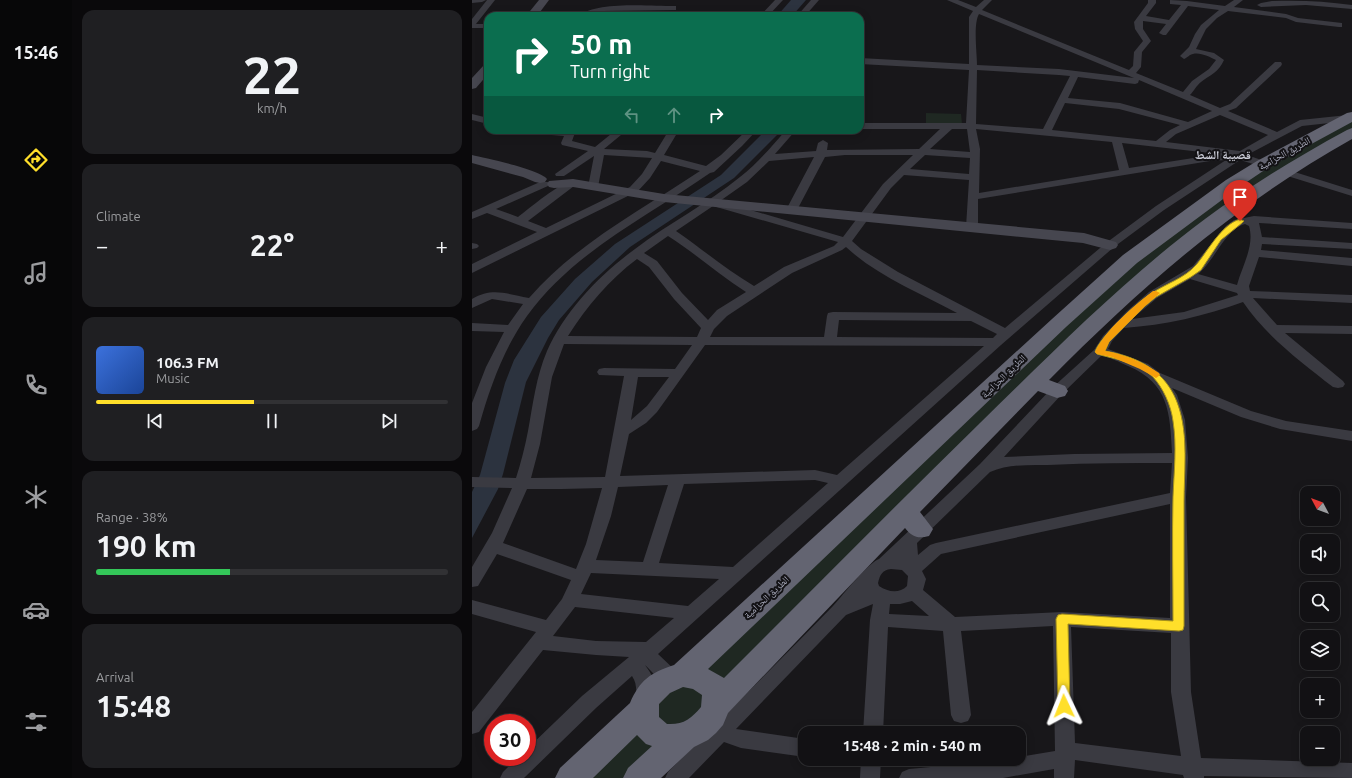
<!DOCTYPE html>
<html lang="en">
<head>
<meta charset="utf-8">
<style>
  :root { --surface:#121114; --page:#1f1f22; --text:#f1f3f6; --muted:#9c9da0; --line:#313134; --accent:#ffdf2a }
  body { margin:0; font-family:Ubuntu,"Noto Naskh Arabic",sans-serif; background:var(--page); color:var(--text); height:100vh; display:flex; flex-direction:column; font-size:15px; white-space:nowrap }
  * { box-sizing:border-box; margin:0 }
  p { font-size:13px; color:var(--muted) }
  .icon { flex:none; width:22px; height:22px; fill:none; stroke:currentColor; stroke-width:2; stroke-linecap:round; stroke-linejoin:round }
  .map { position:relative; flex:1; overflow:hidden }
  .side { display:flex; flex-direction:column; gap:10px; padding:10px; background:#0a090b; width:400px }
  .side>* { flex:none }
  .guide { position:absolute; left:12px; top:12px; width:380px; height:122px; border-radius:12px; box-shadow:0 2px 10px #0003,0 0 0 1px var(--line); background:#0b6e4f; color:#fff; overflow:hidden }
  .needle { width:26px; rotate:311deg }
  .fabs { position:absolute; left:828px; top:486px; display:grid; gap:8px }
  .fabs a { display:grid; place-items:center; width:40px; height:40px; border-radius:8px; background:var(--surface); box-shadow:0 2px 10px #0003,0 0 0 1px var(--line); font-size:20px }
  .speed { position:absolute; left:12px; top:714px; display:flex; gap:8px; font-size:20px; font-weight:700; text-align:center }
  .speed>* { display:grid; place-content:center; width:52px; height:52px; border-radius:50%; background:var(--surface); box-shadow:0 2px 10px #0003,0 0 0 1px var(--line); line-height:1 }
  .speed .limit { border:6px solid #d22; background:#fff; color:#111 }
  .pin { position:absolute; display:grid; place-items:center; width:34px; height:34px; color:#fff; margin:-41px -17px; border-radius:50% 50% 50% 0; rotate:-45deg; box-shadow:0 0 4px #0007 }
  .pin .icon { rotate:45deg }
  .me { position:absolute; width:44px; margin:-22px; rotate:358deg; stroke-linejoin:round; filter:drop-shadow(0 0 3px #0008) }
  .turn { display:flex; align-items:center; gap:14px; height:84px; padding:0 20px; font-size:18px }
  .turn .icon { width:52px; height:52px; stroke-width:2.5 }
  .turn b { display:block; font-size:28px; line-height:34px }
  .lanes { display:flex; align-items:center; height:38px; padding:0 20px; background:#0003; justify-content:center; gap:20px; direction:ltr }
  .lanes .off { opacity:.35 }
  .big { font-size:30px; font-weight:600; line-height:1.1 }
  .side .widget { flex:1; display:flex; flex-direction:column; justify-content:center; gap:6px; min-width:0; padding:0 14px; border-radius:12px; background:var(--page) }
  .side .dial { align-items:center; gap:0 }
  .dial b { font-size:52px; line-height:1 }
  .song { display:flex; align-items:center; gap:12px }
  .cover { width:48px; height:48px; border-radius:6px; background:linear-gradient(135deg,hsl(220 70% 55%),hsl(220 70% 35%)) }
  .played { height:4px; border-radius:2px; background:linear-gradient(90deg,var(--accent) 45%,var(--line) 45%) }
  .keys { display:flex; justify-content:space-around; direction:ltr }
  .heat { display:flex; justify-content:space-between; align-items:center; font-size:22px; direction:ltr }
  .charge { height:6px; border-radius:3px; background:linear-gradient(90deg,#34c759 38%,var(--line) 0) }
  .trip { position:absolute; left:326px; top:726px; width:228px; height:40px; border-radius:12px; background:var(--surface); box-shadow:0 2px 10px #0003,0 0 0 1px var(--line); font-weight:600; line-height:40px; text-align:center }
  main { display:flex; flex:1; min-height:0 }
  .tab-bar { display:flex; flex-direction:column; width:72px; justify-content:space-around; align-items:center; background:#070708; color:var(--muted) }
  .tab-bar .icon { width:28px; height:28px }
  .tab-bar .active { color:var(--accent) }
  .tab-bar b { font-size:18px; color:var(--text) }
  .map>svg:first-child { display:block }
</style>
</head>
<body>
<main>
<nav class="tab-bar">
<b>15:46</b>
<svg class="icon active" aria-label="directions" viewBox="0 0 24 24"><path d="M12 3l9 9-9 9-9-9zM9 14v-3h6M13 9l2 2-2 2"/></svg>
<svg class="icon" aria-label="music" viewBox="0 0 24 24"><path d="M9 18V5l10-2v13"/><circle cx="6" cy="18" r="3"/><circle cx="16" cy="16" r="3"/></svg>
<svg class="icon" aria-label="phone" viewBox="0 0 24 24"><path d="M5 4h4l2 5-3 2q2 4 5 5l2-3 5 2v4C11 20 4 13 5 4z"/></svg>
<svg class="icon" aria-label="climate" viewBox="0 0 24 24"><path d="M12 3v18M4 7l16 10M4 17L20 7"/></svg>
<svg class="icon" aria-label="car" viewBox="0 0 24 24"><path d="M5 17H2v-5l4-1 3-4h7l3 4 3 1v5h-3M9 17h6M6 11h13"/><circle cx="7" cy="17" r="2"/><circle cx="17" cy="17" r="2"/></svg>
<svg class="icon" aria-label="filters" viewBox="0 0 24 24"><path d="M4 7h16M4 17h16"/><circle cx="9" cy="7" r="2"/><circle cx="15" cy="17" r="2"/></svg>
</nav>
<section class="side">
<div class="widget dial"><b>22</b><p>km/h</p></div>
<div class="widget"><p>Climate</p>
<div class="heat"><a>−</a><b class="big">22°</b><a>+</a></div>
</div>
<div class="widget">
<div class="song"><i class="cover"></i><div><b>106.3 FM</b><p>Music</p></div></div>
<div class="played"></div>
<div class="keys"><svg class="icon" aria-label="previous" viewBox="0 0 24 24"><path d="M18 5L8 12l10 7zM5 5v14"/></svg><svg class="icon" aria-label="pause" viewBox="0 0 24 24"><path d="M8 5v14M16 5v14"/></svg><svg class="icon" aria-label="next" viewBox="0 0 24 24"><path d="M6 5l10 7-10 7zM19 5v14"/></svg></div>
</div>
<div class="widget"><p>Range · 38%</p><b class="big">190 km</b><div class="charge"></div></div>
<div class="widget"><p>Arrival</p><b class="big">15:48</b></div>
</section>
<div class="map">
<svg width="880" height="778" viewBox="0 0 880 778">
  <rect width="100%" height="100%" fill="#18171a"/>
  <!-- green -->
  <path fill="#1f2822" d="M454 113 489 114 490 124 454 123Z
    M880 119V130L743 216 255 685 225 667 668 257 769 183Z
    M212 684 233 693 231 714 200 728 186 721 184 701Z
    M163 725 183 743 158 778H115Z"/>
  <!-- water -->
  <path fill="#2c333f" d="M319 0H334L320 16H305Z
    M294 130H310L262 178 158 247 120 282 87 320 76 338 54 382 31 474 26 489 0 538V492L8 475 33 383 42 360 69 317 103 279 143 244 249 175Z"/>
  <g fill="none" stroke-linecap="round" stroke-linejoin="round">
    <!-- street -->
    <path fill="#3a3a41" fill-rule="evenodd" d="M0 0H14L10 2 0 3Z
      M15 0H23L4 24H16V28H0V19Z
      M303 0H311L296 16H288Z
      M339 0H347L333 16H325Z
      M475 0H486L504 7 512 0H520L510 10 657 70 661 66 662 52 671 41 663 29 662 22 676 3V0H684V3L674 16 697 20 709 5 698 4V0L715 1 753 6 762 0H771L762 7 814 14 826 18 870 23V27H867L824 22 814 18 756 11 745 18 734 29 724 49 742 53 752 60C747 72 738 75 729 82 724 86 722 91 718 95L748 108 758 104 803 62H809L810 64 809 66 764 108 756 111 805 132 828 120 876 115 879 116 880 119 876 121 830 126 775 155 795 162 796 164 795 166 791 167 768 160 692 210 642 247 529 345 186 654 206 673 208 678 206 683C191 688 183 674 173 665 182 677 188 690 181 705L174 707 167 705C162 695 167 686 160 676L124 708 52 778H28L31 772 46 757H55V749L110 696 157 657 124 655 71 650 7 732 0 734V712L64 632 0 614V600L74 620 90 599 99 580 25 554 6 586 0 587V567L20 533 40 488 0 487V477L44 478C49 462 53 447 56 431 61 404 64 377 75 351 93 311 127 275 163 249 197 223 235 204 268 177 286 163 299 147 314 130H324L303 154 344 151 346 143 351 140 356 143 355 150 447 149 468 129H388V123H494L497 70 388 64V58L497 64V17L501 11ZM716 6 747 10 729 25 723 34 717 47 708 56 712 59C715 58 718 54 721 54 728 52 738 57 744 60L737 69 720 81 711 92 664 73 669 67 670 52 679 41 671 29V21L694 24 687 33 691 35H694ZM507 14 662 78 587 69 505 65C505 53 501 24 507 14ZM505 70 587 75 598 76 571 129 504 124ZM606 77 663 84 666 83 667 80 740 111 716 122 648 103 596 98ZM593 103 647 109 708 125 698 130 684 141 580 130ZM748 115 796 135 768 151 694 142 704 134ZM480 129H495L498 152 458 149ZM504 129 640 142 647 170 507 193 508 149ZM650 143 747 154 657 168ZM373 155H441L411 184 371 237 248 201 275 182 297 161 342 157 314 210 320 213 324 212 353 157ZM453 155 498 158 497 174 438 169ZM754 160 684 206 634 243 533 328 426 272 389 249 380 241 419 188 432 175 497 180 494 227 496 229H504L506 227V199L738 161ZM241 206 366 242 362 246 312 267 282 286C255 270 230 249 204 231ZM196 236C223 253 247 275 274 292L245 310 236 320 210 293 185 261 172 253ZM374 247C405 276 448 293 485 313L361 312 356 313 355 316 352 337H238L242 329 255 316 320 273 370 250ZM165 259 177 267 202 299 229 328 225 337 96 336C115 306 137 280 165 259ZM367 320 499 321 525 334 521 338 365 337ZM92 344 220 345 203 369 132 368 127 369 125 372 127 375 152 376 133 477 59 478 68 444 80 377ZM233 345 512 346 365 475 343 470 148 476 157 434 174 423 185 412ZM166 377H197L175 406 159 420ZM343 480 356 483 261 567 187 563 212 484ZM196 485 171 562 124 560 139 516 146 487ZM130 488 114 544 104 569 31 543 55 489H90ZM119 573 247 579 216 606 109 594ZM103 607 202 618 174 642 124 641 81 636Z
      M800 1C827 0 853 1 880 5V9L834 5 789 7 785 5 789 3Z
      M201 6H204V10L130 11C122 13 117 16 108 16 122 1 180 6 201 6Z
      M0 114 16 118V124L0 120Z
      M50 130H104L100 141 123 147 144 130H155L132 149 175 151 183 153 197 130H207L192 155 234 166 249 155 275 130H285L270 146 242 172 238 173C175 217 101 252 55 316 32 348 18 387 7 426L5 429 0 431V403L14 367 32 332 0 331V323L36 325 51 304 20 299 0 308V299C20 287 35 294 57 298 105 243 168 211 228 171L189 161 178 178 166 191 0 273V264L65 232 15 213 0 219V212L68 182H76L77 184 76 186 24 209 46 217C57 209 92 178 105 181L106 183 56 221 74 228 158 187 170 174 180 158 132 155 126 187 121 190 116 187 122 156 92 176H84L83 174 116 151 90 145 89 143 92 136 55 133Z
      M813 169 880 190V196L809 174 808 172 809 170Z
      M782 216 880 223V229L787 223 790 237 880 243V249L790 244 789 250 880 258V266L787 257 777 286 778 291 880 295V303L781 298 805 325 880 326V334L813 333 871 381 873 384 871 387 866 388 861 387C829 362 794 336 771 302 733 316 693 325 652 328L640 341 636 349 676 364 688 373 779 411 814 421 880 431V441L808 429 769 417 700 388 705 395 713 420 716 458 714 497 719 692 729 758 880 763V778L732 776V778H712L711 775 603 760 602 778H582V769L531 778H427L430 772 437 769 547 759V757L583 751 581 626 489 631 499 715 496 721 489 723 482 721 479 715 471 631 416 627 411 733H391L398 620 401 604 374 615 264 729 333 739V757L269 748 252 742 217 778H193L196 772C251 716 307 662 361 606 371 595 396 563 407 559L508 464 580 388 622 350 631 336 655 311 677 292 721 266 754 226 762 220ZM773 224 777 226C783 246 770 266 765 285L726 274C742 262 753 229 773 224ZM718 279 765 293 766 295 712 312 660 319 685 298ZM629 356C638 357 647 362 656 366 697 383 698 413 700 453L602 454 532 457 590 394ZM700 463 698 493 464 543 458 545 446 555 445 543 518 472C536 464 557 465 576 465 618 463 659 463 700 463ZM698 504V618L590 612 483 617 451 590 454 579 450 571 469 554ZM419 569 430 570 436 576 435 586C427 594 416 592 407 586L406 583C408 575 410 570 419 569ZM440 601 457 616 417 614 418 604H428ZM599 627 699 633V692L709 756 603 743Z
      M0 243 5 244 7 246 5 248 0 249Z
      M389 759H409L408 778H388Z"/>
    <!-- secondary -->
    <path fill="#46464f" fill-rule="evenodd" d="M67 0H77L65 16H54Z
      M16 63V74L4 88 0 89V78L12 65Z
      M0 155C14 158 69 170 75 179L73 182 68 183 63 182 51 177 0 163Z
      M101 179 192 194 612 233 644 242 646 245 644 248 638 250 611 243 192 202 101 187 82 188 77 187 75 184 77 181Z"/>
    <!-- highway -->
    <path fill="#636471" fill-rule="evenodd" d="M880 112V122L797 167 766 188 665 263 594 327 236 669 252 678C337 593 421 508 507 424 580 353 651 280 733 219 778 186 825 157 875 130L880 128V139C764 204 670 286 577 380L593 386 596 391 593 396 585 398 566 391 448 512 461 529 457 536C446 539 440 537 433 528L256 713 251 725 244 733 236 740 222 747 189 778H151L156 768 180 746 174 744 165 735 121 778H83L88 768 158 703C168 680 178 673 202 665L580 319 651 255 754 180 785 161 875 113ZM211 687 221 689 230 695 229 707C219 719 211 725 195 724L187 717V704L198 693Z"/>
  </g>
  <!-- route -->
  <path fill="#ffdf2a" stroke="#a6911b" d="M768 219 772 221 770 223 749 240 729 270 719 277 684 297 673 306 637 342 633 351C696 362 714 399 713 459 713 474 712 488 712 502 712 543 712 585 712 626L711 630 707 631 596 624 598 706 597 710 592 712 588 710 586 706 584 619 586 615 590 614 701 621C701 580 700 538 701 497 702 471 705 446 701 421 699 405 691 388 681 377 667 363 643 359 625 354L623 352C627 338 666 301 680 293 693 284 713 278 724 265 736 251 749 225 768 219Z"/>
  <!-- slow -->
  <path fill="#f59e0b" d="M681 291H684L688 293 673 306 637 342 633 351C652 354 670 362 687 373L688 375 684 378 668 369 640 357 625 354 623 352C634 329 661 307 681 291Z"/>
  <g text-anchor="middle" stroke-width="4" stroke-linejoin="round" paint-order="stroke">
    <!-- street labels -->
    <g font-size="10" fill="#a8aabb" stroke="#131215">
      <text transform="translate(812 153) rotate(-29)" y="4">الطريق الحزامية</text>
      <text transform="translate(531 376) rotate(-44)" y="4">الطريق الحزامية</text>
      <text transform="translate(294 597) rotate(-43)" y="4">الطريق الحزامية</text>
    </g>
    <!-- far-district labels -->
    <g font-size="12" font-weight="bold" fill="#cacbd6" stroke="#131215">
      <text x="751" y="159">قصيبة الشط</text>
    </g>
  </g>
</svg>
<div class="fabs">
<a><svg class="needle" viewBox="-14 -14 28 28"><path d="M0-13l5 13h-10z" fill="#e53935"/><path d="M0 13l5-13h-10z" fill="#9c9da0"/></svg></a>
<a><svg class="icon" aria-label="sound" viewBox="0 0 24 24"><path d="M4 9h4l5-4v14l-5-4H4zM17 9q2 3 0 6"/></svg></a>
<a><svg class="icon" aria-label="search" viewBox="0 0 24 24"><circle cx="10" cy="10" r="6"/><path d="M15 15l6 6"/></svg></a>
<a><svg class="icon" aria-label="layers" viewBox="0 0 24 24"><path d="M12 4l9 5-9 5-9-5zM3 14l9 5 9-5"/></svg></a>
<a>+</a>
<a>−</a>
</div>
<div class="speed"><div class="limit">30</div></div>
<div class="pin" style="left:768px;top:221px;background:#d93025"><svg class="icon" aria-label="arrive" viewBox="0 0 24 24"><path d="M6 21V4h12l-3 4 3 4H6"/></svg></div>
<svg class="me" style="left:592px;top:706px" viewBox="-20 -20 40 40"><path d="M0-17L14 15 0 8-14 15z" fill="#ffdf2a" stroke="#fff" stroke-width="4"/></svg>
<div class="trip">15:48 · 2 min · 540 m</div>
<div class="guide">
<div class="turn"><svg class="icon" aria-label="right" viewBox="0 0 24 24"><path d="M7 20v-9h11M14 6l5 5-5 5"/></svg><div><b>50 m</b>Turn right</div></div>
<div class="lanes"><svg class="icon off" aria-label="left" viewBox="0 0 24 24"><path d="M17 20v-9H6M10 6l-5 5 5 5"/></svg><svg class="icon off" aria-label="ahead" viewBox="0 0 24 24"><path d="M12 20V5M6 11l6-6 6 6"/></svg><svg class="icon" aria-label="right" viewBox="0 0 24 24"><path d="M7 20v-9h11M14 6l5 5-5 5"/></svg></div>
</div>
</div>
</main>
</body>
</html>
